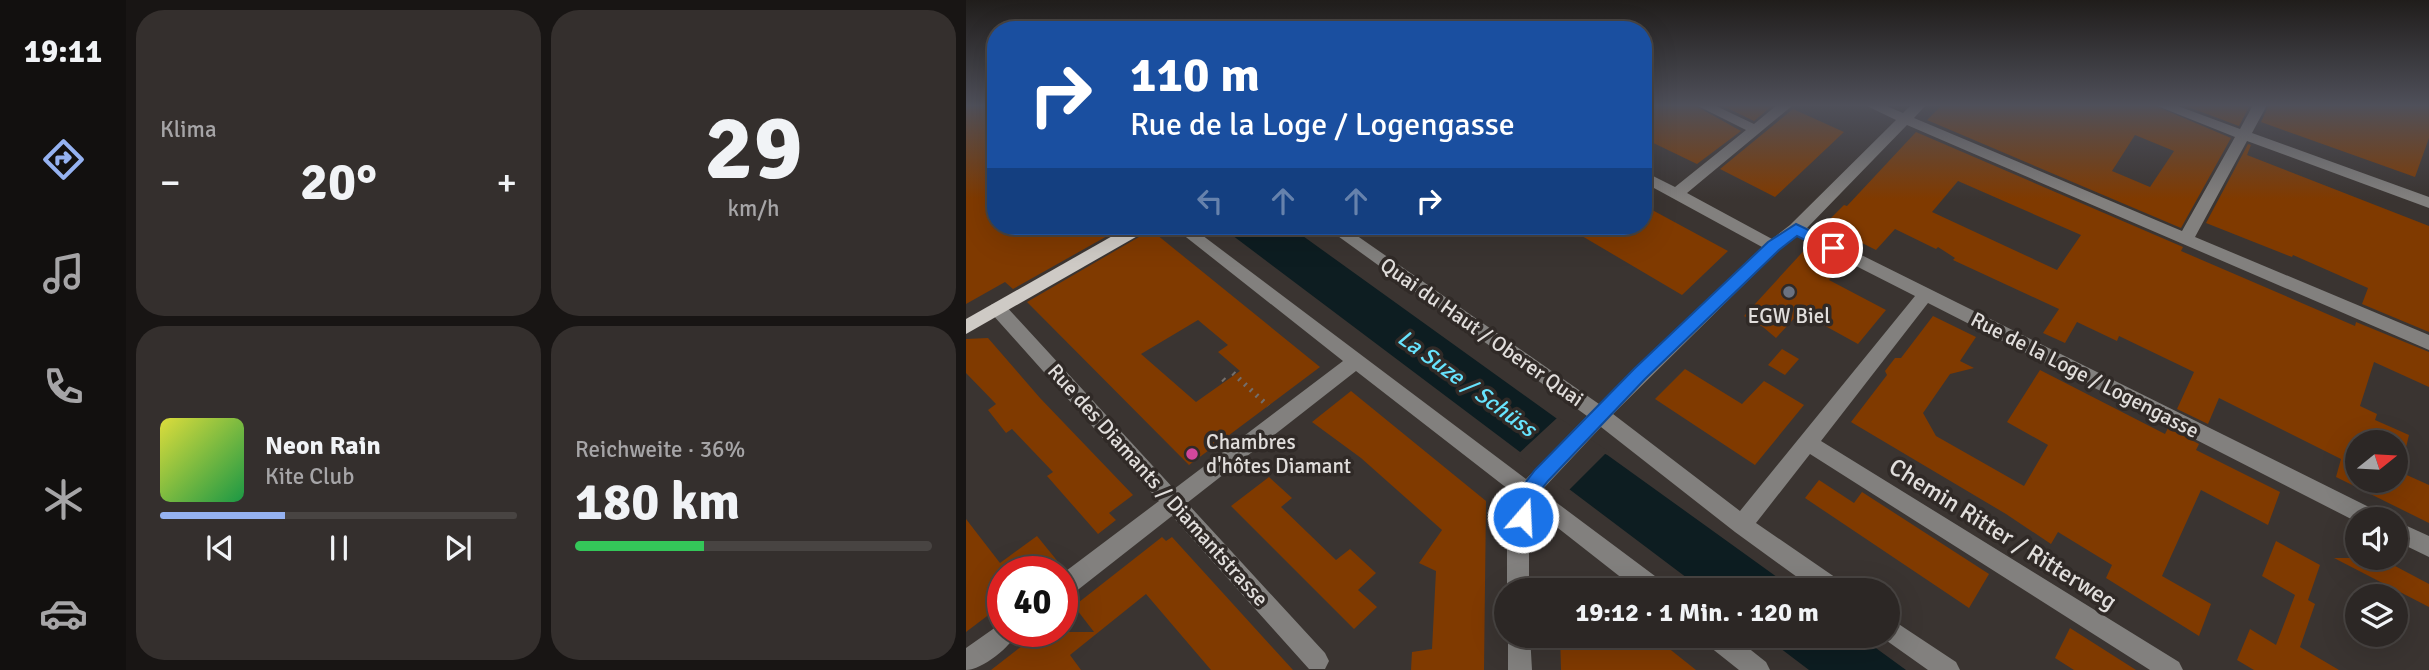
<!DOCTYPE html>
<html lang="de">
<head>
<meta charset="utf-8">
<style>
  :root { --surface:#2c2725; --page:#342f2d; --text:#f1f3f6; --muted:#a6a5a7; --line:#484442; --accent:#95b2f1 }
  body { margin:0; font-family:Signika,sans-serif; background:var(--page); color:var(--text); height:100vh; display:flex; flex-direction:column; font-size:26px; white-space:nowrap }
  * { box-sizing:border-box; margin:0 }
  p { font-size:23px; color:var(--muted) }
  .icon { flex:none; width:38px; height:38px; fill:none; stroke:currentColor; stroke-width:2; stroke-linecap:round; stroke-linejoin:round }
  .map { position:relative; flex:1; overflow:hidden }
  .sheet { display:flex; flex-direction:column; gap:10px; padding:10px; background:#181514; width:840px }
  .sheet>* { flex:none }
  .top-card { position:absolute; left:21px; top:21px; width:665px; height:214px; border-radius:28px; box-shadow:0 7px 28px #0002,0 0 0 2px var(--line); background:#1a4fa0; color:#fff; overflow:hidden }
  .needle { width:46px; rotate:72deg }
  .controls { position:absolute; left:1379px; top:430px; display:grid; gap:14px }
  .controls a { display:grid; place-items:center; width:63px; height:63px; border-radius:50%; background:var(--surface); box-shadow:0 7px 28px #0002,0 0 0 2px var(--line); font-size:35px }
  .speed { position:absolute; left:21px; top:556px; display:flex; gap:14px; font-size:35px; font-weight:700; text-align:center }
  .speed>* { display:grid; place-content:center; width:91px; height:91px; border-radius:50%; background:var(--surface); box-shadow:0 7px 28px #0002,0 0 0 2px var(--line); line-height:1 }
  .speed .limit { border:10px solid #d22; background:#fff; color:#111 }
  .pin { position:absolute; display:grid; place-items:center; width:60px; height:60px; color:#fff; margin:-30px; border:4px solid #fff; border-radius:50%; box-shadow:0 2px 7px #0007 }
  .me { position:absolute; width:77px; margin:-38px; rotate:19deg; stroke-linejoin:round; filter:drop-shadow(0 0 5px #0008) }
  .turn { display:flex; align-items:center; gap:24px; height:147px; padding:0 28px; font-size:32px }
  .turn .icon { width:91px; height:91px; stroke-width:2.5 }
  .turn b { display:block; font-size:49px; line-height:60px }
  .lanes { display:flex; align-items:center; height:66px; padding:0 28px; background:#0003; justify-content:center; gap:35px; direction:ltr }
  .lanes .off { opacity:.35 }
  .big { font-size:52px; font-weight:700; line-height:1.1 }
  .sheet .widget { flex:1; display:flex; flex-direction:column; justify-content:center; gap:10px; min-width:0; padding:0 24px; border-radius:28px; background:var(--page) }
  .sheet .dial { align-items:center; gap:0 }
  .dial b { font-size:91px; line-height:1 }
  .song { display:flex; align-items:center; gap:21px }
  .cover { width:84px; height:84px; border-radius:10px; background:linear-gradient(135deg,hsl(60 70% 55%),hsl(140 70% 35%)) }
  .played { height:7px; border-radius:4px; background:linear-gradient(90deg,var(--accent) 35%,var(--line) 35%) }
  .keys { display:flex; justify-content:space-around; direction:ltr }
  .heat { display:flex; justify-content:space-between; align-items:center; font-size:38px; direction:ltr }
  .charge { height:10px; border-radius:5px; background:linear-gradient(90deg,#34c759 36%,var(--line) 0) }
  .sheet .tiles { flex:1; display:grid; gap:10px; grid-template-columns:repeat(2,1fr) }
  .trip { position:absolute; left:528px; top:578px; width:406px; height:70px; border-radius:35px; background:var(--surface); box-shadow:0 7px 28px #0002,0 0 0 2px var(--line); font-weight:700; line-height:70px; text-align:center }
  main { display:flex; flex:1; min-height:0 }
  .menu { display:flex; flex-direction:column; width:126px; justify-content:space-around; align-items:center; background:#12100f; color:var(--muted) }
  .menu .icon { width:49px; height:49px }
  .menu .selected { color:var(--accent) }
  .menu b { font-size:32px; color:var(--text) }
  .map>svg:first-child { display:block }
</style>
</head>
<body>
<main>
<nav class="menu">
<b>19:11</b>
<svg class="icon selected" aria-label="directions" viewBox="0 0 24 24"><path d="M12 3l9 9-9 9-9-9zM9 14v-3h6M13 9l2 2-2 2"/></svg>
<svg class="icon" aria-label="music" viewBox="0 0 24 24"><path d="M9 18V5l10-2v13"/><circle cx="6" cy="18" r="3"/><circle cx="16" cy="16" r="3"/></svg>
<svg class="icon" aria-label="phone" viewBox="0 0 24 24"><path d="M5 4h4l2 5-3 2q2 4 5 5l2-3 5 2v4C11 20 4 13 5 4z"/></svg>
<svg class="icon" aria-label="climate" viewBox="0 0 24 24"><path d="M12 3v18M4 7l16 10M4 17L20 7"/></svg>
<svg class="icon" aria-label="car" viewBox="0 0 24 24"><path d="M5 17H2v-5l4-1 3-4h7l3 4 3 1v5h-3M9 17h6M6 11h13"/><circle cx="7" cy="17" r="2"/><circle cx="17" cy="17" r="2"/></svg>
</nav>
<section class="sheet">
<div class="tiles">
<div class="widget"><p>Klima</p>
<div class="heat"><a>−</a><b class="big">20°</b><a>+</a></div>
</div>
<div class="widget dial"><b>29</b><p>km/h</p></div>
<div class="widget">
<div class="song"><i class="cover"></i><div><b>Neon Rain</b><p>Kite Club</p></div></div>
<div class="played"></div>
<div class="keys"><svg class="icon" aria-label="previous" viewBox="0 0 24 24"><path d="M18 5L8 12l10 7zM5 5v14"/></svg><svg class="icon" aria-label="pause" viewBox="0 0 24 24"><path d="M8 5v14M16 5v14"/></svg><svg class="icon" aria-label="next" viewBox="0 0 24 24"><path d="M6 5l10 7-10 7zM19 5v14"/></svg></div>
</div>
<div class="widget"><p>Reichweite · 36%</p><b class="big">180 km</b><div class="charge"></div></div>
</div>
</section>
<div class="map">
<svg width="1463" height="670" viewBox="0 0 1463 670">
  <rect width="100%" height="100%" fill="#3a3431"/>
  <!-- water -->
  <path fill="#0d1d21" d="M254 226H323L829 590H737Z
    M797 635H892L940 670H843Z"/>
  <!-- pier -->
  <path fill="#3a3431" d="M589 415 642 451 643 455 639 454 603 490 607 493 604 494 551 455 591 418Z"/>
  <!-- building -->
  <path fill="#803a00" fill-rule="evenodd" d="M0 105H30V226H159L47 289 39 282 0 304Z
    M677 105H728L775 131 731 164 677 138Z
    M755 105H807L788 121Z
    M976 105H1187L1265 138 1215 228 961 120ZM1169 135 1208 151 1184 187 1146 171Z
    M1217 105H1284L1273 126Z
    M1303 105H1463V138L1449 177 1295 122Z
    M827 109 878 132 809 197 754 169Z
    M950 132 1217 247 1215 251 1389 326 1390 322 1463 352V387L1408 362 1394 406 1411 414 1409 420 1443 435 1434 472 1463 485V523L1370 477 1375 459 1253 398 1242 424 1211 409 1228 372 1153 336 1151 341 1111 322 1099 343 1077 333 1093 309 987 260 989 258 972 247 970 249 929 229 910 250 896 243 890 249 855 232 861 226 858 225 878 205 881 206ZM992 181 1115 235 1091 270 966 212ZM1391 443H1430V481H1391Z
    M1282 144 1285 145 1281 155 1463 226V332L1396 304 1402 288 1327 255 1326 257 1240 223Z
    M677 205 762 251 716 295 599 226H677Z
    M185 230 354 367 223 465 61 302ZM232 320 262 345 252 352 274 371 230 402 175 354Z
    M843 245 878 263 863 280 920 310 892 344 834 312 810 338 797 327 778 316Z
    M967 316 1010 337 994 361 1008 368 984 374 957 413 970 436 1058 486 1082 445 1041 422 1074 370 1199 434 1202 428 1233 444 1230 450 1314 492 1302 525 1235 490 1196 576 1245 604 1233 636 1140 578 1146 565 1092 532 1085 544 1040 514 885 422 921 375 919 371 929 358H935Z
    M22 338 74 398 167 495 143 513 150 520 132 534 81 476 87 472 46 429 40 433 22 410 30 404 0 373V339Z
    M816 349 833 359 819 375 802 365Z
    M719 369 776 404 798 381 838 405 789 465 689 399Z
    M385 391 520 501 518 670H445L446 652 466 649 470 571 453 563 476 530 395 458 346 422Z
    M303 477 326 498 315 507 370 560 384 549 410 573 392 590 411 607 388 629 265 506Z
    M853 480 888 503 896 492 1023 574 1003 608 839 498Z
    M0 519 34 563 71 536 93 563 80 572H37V604L0 632Z
    M196 537 200 541 206 537 327 670H245L180 594 104 655 115 670H25L74 632H128L108 606Z
    M1310 541 1354 565 1342 600 1349 604 1334 647 1373 670H1288L1271 660 1284 629 1310 645 1329 595 1296 576Z
    M1368 558H1414L1463 584V607Z
    M1104 628 1170 670H1108L1089 658Z
    M594 635H686L730 670H595Z"/>
  <g fill="none" stroke-linecap="round" stroke-linejoin="round">
    <!-- path -->
    <path stroke="#736e6b" stroke-width="5" stroke-dasharray="2 6" stroke-linecap="butt" d="M267 373 302 406
      M257 379 259 381"/>
    <!-- minor -->
    <path fill="#82807e" fill-rule="evenodd" d="M730 105H748L788 124 811 105H827L721 193 806 239 824 225 930 120 899 105H918L937 113 945 105H960L948 118 1216 231 1269 137 1189 105H1209L1274 129 1287 105H1301L1286 133 1463 197V208L1281 141 1229 237 1463 335V350L941 125 841 228 1415 513 1418 520H1391V522L962 303 855 441 1213 662 1217 670H1184L844 454 790 523 876 582 879 590H849L769 532 635 427 575 491 697 582 700 590H671L569 510 563 542V590H541V542L551 496 390 371 221 503 359 653 363 661 359 669H343L206 516 104 596 96 599V574L193 501 26 314 23 309 26 304H38L208 489 377 361 206 226H224L560 479 621 416 358 226H377L633 404 796 247 677 182V171L709 187 780 130ZM831 236 949 296 774 511 647 414 813 250Z
      M1430 521 1463 536V557L1430 541Z
      M922 617 990 662 994 670H962L914 636 922 635Z
      M37 622V632H51C46 646 16 670 0 670V648Z
      M542 635H564L566 670H542Z
      M736 635H766L800 662 804 670H773L739 643Z"/>
    <!-- major -->
    <path fill="#cecac5" fill-rule="evenodd" d="M164 226H184L182 230 0 334V319Z"/>
  </g>
  <!-- sky -->
  <linearGradient id="sky" x2="0" y2="1"><stop stop-color="#201d1b"/><stop offset="0.53" stop-color="#4f505a"/><stop offset="1" stop-color="#4f505a" stop-opacity="0"/></linearGradient>
  <rect width="1463" height="199" fill="url(#sky)"/>
  <!-- route -->
  <path fill="#1a73e8" stroke="#114b97" stroke-width="2" d="M830 224 872 244 874 248 872 251H861L831 236 813 250 679 379 582 481 571 495 564 523 557 525 551 523 548 517 553 491 569 470 668 369 802 242Z"/>
  <!-- markers -->
  <circle fill="#6b7280" stroke="#302a27" stroke-width="2.5" cx="823" cy="292" r="7"/>
  <circle fill="#d1479c" stroke="#302a27" stroke-width="2.5" cx="226" cy="454" r="7"/>
  <g text-anchor="middle" stroke-width="7" stroke-linejoin="round" paint-order="stroke">
    <!-- poi labels -->
    <g font-size="21" fill="#e1dedc" stroke="#302a27">
      <text x="823" y="323">EGW Biel</text>
      <text x="240" y="449" text-anchor="start">Chambres<tspan x="240" dy="24">d'hôtes Diamant</tspan></text>
    </g>
    <!-- street labels -->
    <g font-size="21" fill="#e1dedc" stroke="#302a27">
      <text transform="translate(516 332) rotate(35)" y="7">Quai du Haut / Oberer Quai</text>
      <text transform="translate(1119 375) rotate(27)" y="7">Rue de la Loge / Logengasse</text>
      <text transform="translate(192 485) rotate(48)" y="7">Rue des Diamants / Diamantstrasse</text>
    </g>
    <!-- water labels -->
    <g font-size="23" font-style="italic" fill="#67e3fd" stroke="#302a27">
      <text transform="translate(501 383) rotate(36)" y="8">La Suze / Schüss</text>
    </g>
    <!-- near-street labels -->
    <g font-size="24" fill="#e1dedc" stroke="#302a27">
      <text transform="translate(1037 534) rotate(32)" y="8">Chemin Ritter / Ritterweg</text>
    </g>
  </g>
</svg>
<div class="controls">
<a><svg class="needle" viewBox="-14 -14 28 28"><path d="M0-13l5 13h-10z" fill="#e53935"/><path d="M0 13l5-13h-10z" fill="#a6a5a7"/></svg></a>
<a><svg class="icon" aria-label="sound" viewBox="0 0 24 24"><path d="M4 9h4l5-4v14l-5-4H4zM17 9q2 3 0 6"/></svg></a>
<a><svg class="icon" aria-label="layers" viewBox="0 0 24 24"><path d="M12 4l9 5-9 5-9-5zM3 14l9 5 9-5"/></svg></a>
</div>
<div class="speed"><div class="limit">40</div></div>
<div class="pin" style="left:867px;top:248px;background:#d93025"><svg class="icon" aria-label="arrive" viewBox="0 0 24 24"><path d="M6 21V4h12l-3 4 3 4H6"/></svg></div>
<svg class="me" style="left:557px;top:517px" viewBox="-20 -20 40 40"><circle r="17" fill="#1a73e8" stroke="#fff" stroke-width="3"/><path d="M0-11L8 9 0 5-8 9z" fill="#fff"/></svg>
<div class="trip">19:12 · 1 Min. · 120 m</div>
<div class="top-card">
<div class="turn"><svg class="icon" aria-label="right" viewBox="0 0 24 24"><path d="M7 20v-9h11M14 6l5 5-5 5"/></svg><div><b>110 m</b>Rue de la Loge / Logengasse</div></div>
<div class="lanes"><svg class="icon off" aria-label="left" viewBox="0 0 24 24"><path d="M17 20v-9H6M10 6l-5 5 5 5"/></svg><svg class="icon off" aria-label="ahead" viewBox="0 0 24 24"><path d="M12 20V5M6 11l6-6 6 6"/></svg><svg class="icon off" aria-label="ahead" viewBox="0 0 24 24"><path d="M12 20V5M6 11l6-6 6 6"/></svg><svg class="icon" aria-label="right" viewBox="0 0 24 24"><path d="M7 20v-9h11M14 6l5 5-5 5"/></svg></div>
</div>
</div>
</main>
</body>
</html>
